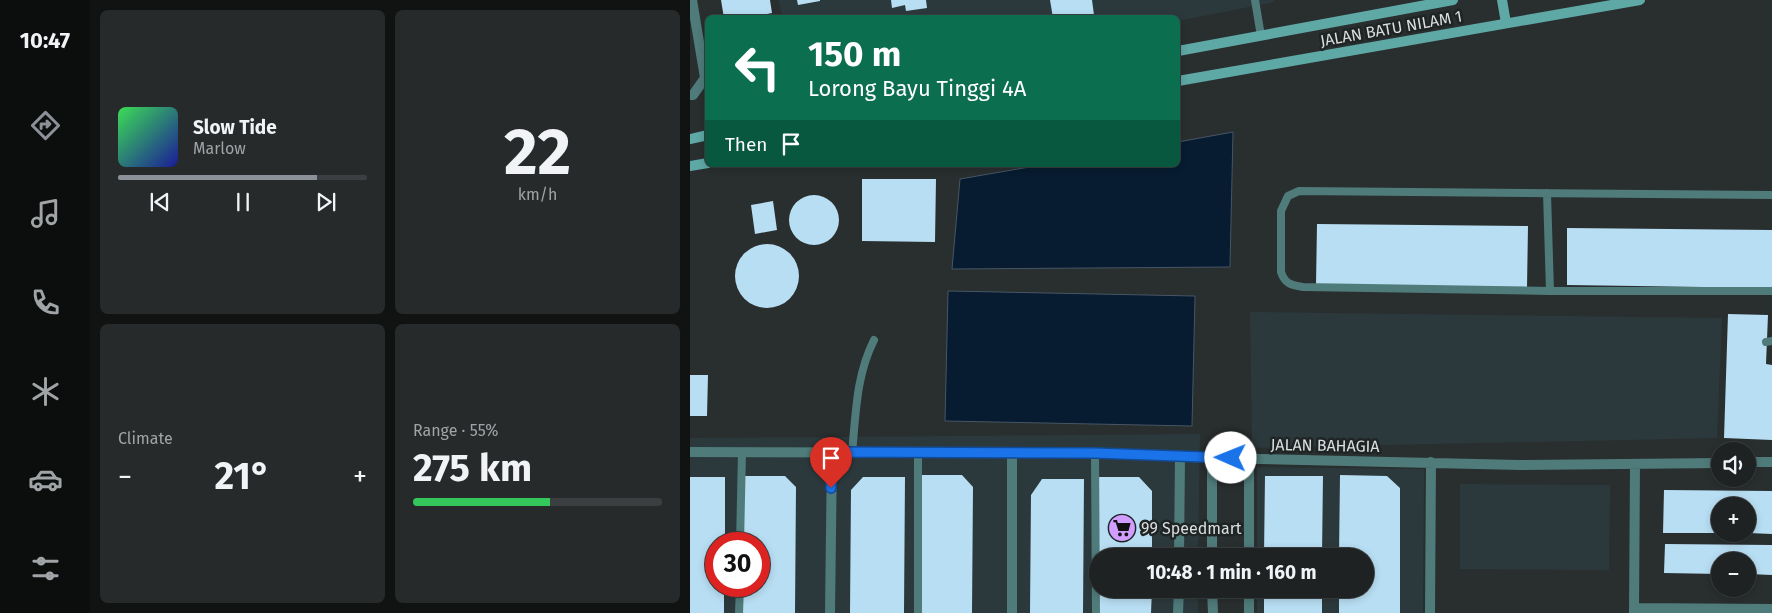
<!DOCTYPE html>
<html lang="en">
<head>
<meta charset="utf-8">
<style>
  :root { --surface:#1f2223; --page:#272a2b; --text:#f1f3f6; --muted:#a1a4a6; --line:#3c3f41; --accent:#8c9099 }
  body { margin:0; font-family:"Fira Sans",sans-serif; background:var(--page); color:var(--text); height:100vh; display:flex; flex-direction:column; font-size:19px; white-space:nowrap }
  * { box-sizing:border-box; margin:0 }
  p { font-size:16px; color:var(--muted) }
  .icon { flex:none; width:28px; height:28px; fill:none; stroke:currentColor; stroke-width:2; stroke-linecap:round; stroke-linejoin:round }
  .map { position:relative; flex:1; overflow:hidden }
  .side { display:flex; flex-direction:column; gap:10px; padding:10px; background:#111313; width:600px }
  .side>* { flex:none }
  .top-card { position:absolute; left:15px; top:15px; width:475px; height:152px; border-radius:8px; box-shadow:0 2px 8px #0003,0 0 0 1px var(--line); background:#0b6e4f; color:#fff; overflow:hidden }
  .buttons { position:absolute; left:1021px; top:442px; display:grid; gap:10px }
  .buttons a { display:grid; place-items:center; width:45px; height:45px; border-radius:50%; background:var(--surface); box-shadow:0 2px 8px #0003,0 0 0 1px var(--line); font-size:25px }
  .speed { position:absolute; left:15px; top:532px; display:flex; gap:10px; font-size:25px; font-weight:700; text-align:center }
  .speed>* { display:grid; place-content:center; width:65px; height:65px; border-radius:50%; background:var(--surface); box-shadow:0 2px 8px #0003,0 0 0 1px var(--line); line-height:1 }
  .speed .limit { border:8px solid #d22; background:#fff; color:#111 }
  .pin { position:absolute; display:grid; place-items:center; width:42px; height:42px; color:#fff; margin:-51px -21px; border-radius:50% 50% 50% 0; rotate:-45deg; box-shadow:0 0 5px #0007 }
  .pin .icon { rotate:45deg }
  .me { position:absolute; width:55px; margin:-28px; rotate:271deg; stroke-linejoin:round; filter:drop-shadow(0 0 4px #0008) }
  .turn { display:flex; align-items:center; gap:18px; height:105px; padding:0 20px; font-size:22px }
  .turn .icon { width:65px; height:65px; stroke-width:2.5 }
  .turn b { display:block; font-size:35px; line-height:42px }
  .then { display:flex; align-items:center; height:48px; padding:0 20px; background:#0003; gap:10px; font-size:19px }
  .big { font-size:38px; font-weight:700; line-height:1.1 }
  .side .tile { flex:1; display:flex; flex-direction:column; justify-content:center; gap:8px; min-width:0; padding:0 18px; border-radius:8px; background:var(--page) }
  .side .dial { align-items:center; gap:0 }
  .dial b { font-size:65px; line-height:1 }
  .song { display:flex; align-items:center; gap:15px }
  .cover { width:60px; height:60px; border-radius:8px; background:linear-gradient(135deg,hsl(130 70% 55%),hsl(240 70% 35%)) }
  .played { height:5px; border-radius:2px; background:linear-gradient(90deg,var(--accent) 80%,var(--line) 80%) }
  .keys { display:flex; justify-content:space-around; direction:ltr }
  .heat { display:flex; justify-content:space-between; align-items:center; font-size:28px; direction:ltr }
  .charge { height:8px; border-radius:4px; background:linear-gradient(90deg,#34c759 55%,var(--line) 0) }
  .side .tiles { flex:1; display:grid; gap:10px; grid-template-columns:repeat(2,1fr) }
  .trip { position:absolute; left:399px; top:548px; width:285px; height:50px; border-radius:25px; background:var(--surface); box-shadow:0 2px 8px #0003,0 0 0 1px var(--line); font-weight:700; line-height:50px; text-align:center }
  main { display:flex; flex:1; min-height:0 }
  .tabs { display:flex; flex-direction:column; width:90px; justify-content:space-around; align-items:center; background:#0c0e0e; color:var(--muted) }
  .tabs .icon { width:35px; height:35px }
  .tabs .on { color:var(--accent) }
  .tabs b { font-size:22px; color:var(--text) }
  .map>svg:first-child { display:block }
</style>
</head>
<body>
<main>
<nav class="tabs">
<b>10:47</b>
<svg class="icon on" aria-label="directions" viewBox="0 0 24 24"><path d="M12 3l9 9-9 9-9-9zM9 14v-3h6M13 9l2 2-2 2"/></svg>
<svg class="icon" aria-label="music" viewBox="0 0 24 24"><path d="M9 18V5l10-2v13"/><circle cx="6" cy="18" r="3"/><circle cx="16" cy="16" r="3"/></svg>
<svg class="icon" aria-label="phone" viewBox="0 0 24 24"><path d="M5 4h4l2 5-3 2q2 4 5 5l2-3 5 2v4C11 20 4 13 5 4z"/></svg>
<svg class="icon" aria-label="climate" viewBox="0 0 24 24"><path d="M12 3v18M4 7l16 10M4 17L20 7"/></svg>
<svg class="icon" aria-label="car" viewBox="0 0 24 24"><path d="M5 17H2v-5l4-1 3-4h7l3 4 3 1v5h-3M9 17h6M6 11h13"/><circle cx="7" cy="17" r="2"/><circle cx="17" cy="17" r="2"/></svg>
<svg class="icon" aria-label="filters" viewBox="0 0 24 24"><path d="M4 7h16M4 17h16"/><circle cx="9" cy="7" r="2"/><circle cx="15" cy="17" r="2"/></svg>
</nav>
<section class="side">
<div class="tiles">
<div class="tile">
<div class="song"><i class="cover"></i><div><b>Slow Tide</b><p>Marlow</p></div></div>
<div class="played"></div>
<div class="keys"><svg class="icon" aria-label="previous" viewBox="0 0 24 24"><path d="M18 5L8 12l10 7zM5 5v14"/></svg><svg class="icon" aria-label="pause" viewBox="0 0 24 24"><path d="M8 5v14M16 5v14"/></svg><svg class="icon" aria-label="next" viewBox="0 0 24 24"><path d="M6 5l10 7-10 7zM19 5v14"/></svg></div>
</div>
<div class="tile dial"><b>22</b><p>km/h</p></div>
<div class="tile"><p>Climate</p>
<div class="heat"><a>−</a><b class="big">21°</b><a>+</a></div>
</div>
<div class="tile"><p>Range · 55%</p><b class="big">275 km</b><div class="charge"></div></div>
</div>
</section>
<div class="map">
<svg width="1082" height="613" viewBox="0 0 1082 613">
  <rect width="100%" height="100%" fill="#292e2f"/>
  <!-- built -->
  <path fill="#2c393c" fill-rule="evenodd" d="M89 0H584V2L488 21V18L92 17Z
    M560 312 1032 318 1027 438 562 448Z
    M510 434 508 556H408V589H508V613H0V438ZM26 544H69V586H26Z
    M567 467 734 469 733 613H567V589H675V556H567Z
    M770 484 920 485 919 570 770 569Z"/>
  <!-- water -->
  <path fill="#071c31" stroke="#475666" d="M543 132 540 267 262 269 270 179 351 165H488V142Z
    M258 291 505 296 502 426 255 421Z"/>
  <!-- building -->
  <path fill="#b8def3" d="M31 0H80L82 13 57 18H34Z
    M107 0H130V1L108 5Z
    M201 0H236L237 8 216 11 215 5 202 8Z
    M360 0H402L404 15 363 18Z
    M172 179H246L245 242 172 241Z
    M99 220a25 25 0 1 1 50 0a25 25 0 1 1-50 0Z
    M83 201 87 230 65 234 61 205Z
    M627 224 838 226 837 288 626 285Z
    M877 228 1082 230V288L877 285Z
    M45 276a32 32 0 1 1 64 0a32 32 0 1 1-64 0Z
    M1038 314 1078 315 1076 364 1082 365V440L1034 438Z
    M0 375H18L17 416H0Z
    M231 475H272L283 487 282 613H230Z
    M650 475 697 476 710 488V613H649V589H675V556H649Z
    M51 476H95L106 487 105 613H50V586H69V544H50Z
    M575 476H633L632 556H574Z
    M0 477H35V544H26V586H34V613H0Z
    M173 477H215L214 613H160L161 490Z
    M408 477H449L462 491V556H407Z
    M352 479H394L393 613H340L341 495Z
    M974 490 1082 491V534L1058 533V506H1030V533H973Z
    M975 544 1082 545V575L1058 574V561H1030V574L974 573Z
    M407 589H462L461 613H407Z
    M574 589H632V613H574Z"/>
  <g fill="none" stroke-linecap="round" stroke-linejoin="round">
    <!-- service -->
    <path stroke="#4f7b7a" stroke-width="8" d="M565 0 571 36
      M857 193 860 291
      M1082 195 609 191 598 196 591 211V272C595 284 601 285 613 287L860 291H1082
      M1076 342 1082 341
      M162 453C166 413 166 376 184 340
      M405 453 406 613
      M50 544 52 452
      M49 613 50 586
      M228 613V453"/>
    <!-- minor -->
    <path stroke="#4f7b7a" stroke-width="10" d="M0 95H3L15 78 2 0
      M0 452 405 453 522 458 830 465 1030 463
      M322 453V613
      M522 458V556
      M1058 462H1082
      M489 556 490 457
      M559 556V459
      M522 589 523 613
      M944 608 1082 609
      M140 613 142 452
      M488 613 489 589
      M559 613V589
      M740 613 741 462
      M944 613 945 465"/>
    <!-- secondary -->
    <path stroke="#5ea8a6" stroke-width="10" d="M812 0 816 23
      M488 51 763 0
      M488 81 950 0
      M0 139 18 135
      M0 166 18 163"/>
  </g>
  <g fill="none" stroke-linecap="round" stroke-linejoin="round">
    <!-- route casing -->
    <g stroke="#114b97" stroke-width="12">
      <path id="route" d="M141 488 142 452 405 453 541 458"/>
    </g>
    <!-- route -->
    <use href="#route" stroke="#1a73e8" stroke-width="9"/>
  </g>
  <!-- icons -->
  <defs>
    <g id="supermarket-disc" transform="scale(1.4375)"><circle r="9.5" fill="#d19dfe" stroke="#1f2425"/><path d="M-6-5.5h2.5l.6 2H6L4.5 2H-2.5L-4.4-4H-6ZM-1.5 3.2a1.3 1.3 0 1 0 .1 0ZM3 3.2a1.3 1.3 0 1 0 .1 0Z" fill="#111"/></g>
  </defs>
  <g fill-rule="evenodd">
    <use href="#supermarket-disc" x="432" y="528"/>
  </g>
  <g text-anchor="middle" stroke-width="5" stroke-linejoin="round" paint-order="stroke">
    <!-- street labels -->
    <g font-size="16" fill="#dcdfe0" stroke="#1f2425">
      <text transform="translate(701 28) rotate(-10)" y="6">JALAN BATU NILAM 1</text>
      <text transform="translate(635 445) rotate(1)" y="6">JALAN BAHAGIA</text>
    </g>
    <!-- poi labels -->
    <g font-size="16" fill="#dcdfe0" stroke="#1f2425" text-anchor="start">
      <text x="451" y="534">99 Speedmart</text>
    </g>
  </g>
</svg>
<div class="buttons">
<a><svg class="icon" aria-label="sound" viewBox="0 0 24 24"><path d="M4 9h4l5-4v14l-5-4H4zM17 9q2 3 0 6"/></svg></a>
<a>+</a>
<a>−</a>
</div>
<div class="speed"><div class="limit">30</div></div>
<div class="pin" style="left:141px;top:488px;background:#d93025"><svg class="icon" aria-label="arrive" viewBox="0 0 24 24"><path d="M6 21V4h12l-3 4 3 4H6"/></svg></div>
<svg class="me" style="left:541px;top:458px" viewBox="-20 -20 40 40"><circle r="19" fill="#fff"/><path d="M0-13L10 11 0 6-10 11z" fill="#1a73e8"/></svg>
<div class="trip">10:48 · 1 min · 160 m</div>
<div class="top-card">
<div class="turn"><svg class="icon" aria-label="left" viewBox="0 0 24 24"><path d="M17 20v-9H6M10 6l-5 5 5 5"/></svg><div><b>150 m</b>Lorong Bayu Tinggi 4A</div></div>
<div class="then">Then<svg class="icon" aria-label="arrive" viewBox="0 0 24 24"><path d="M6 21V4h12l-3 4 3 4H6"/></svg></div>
</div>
</div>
</main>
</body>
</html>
